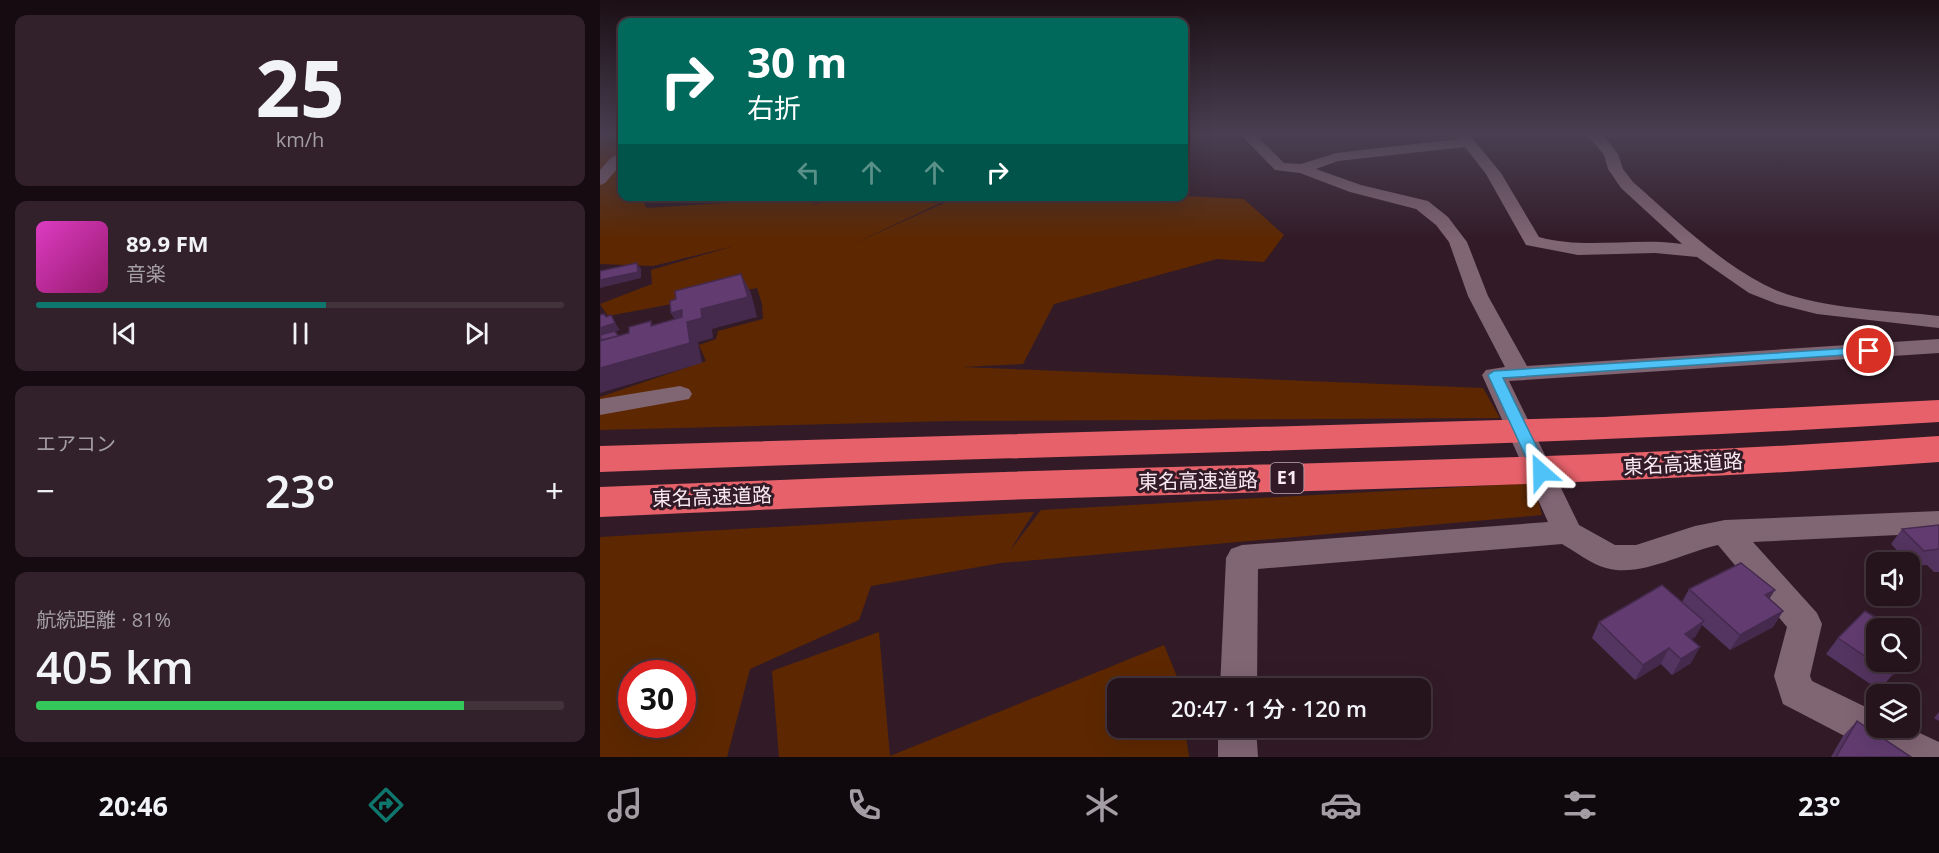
<!DOCTYPE html>
<html lang="ja">
<head>
<meta charset="utf-8">
<style>
  :root { --surface:#26141d; --page:#32212a; --text:#f1f3f6; --muted:#a49ea4; --line:#42333b; --accent:#0f766e }
  body { margin:0; font-family:"Open Sans","Noto Sans JP",sans-serif; background:var(--page); color:var(--text); height:100vh; display:flex; flex-direction:column; font-size:22px; white-space:nowrap }
  * { box-sizing:border-box; margin:0 }
  p { font-size:20px; color:var(--muted) }
  .icon { flex:none; width:33px; height:33px; fill:none; stroke:currentColor; stroke-width:2; stroke-linecap:round; stroke-linejoin:round }
  .map { position:relative; flex:1; overflow:hidden }
  .drawer { display:flex; flex-direction:column; gap:15px; padding:15px; background:#150b10; width:600px }
  .drawer>* { flex:none }
  .hud { position:absolute; left:18px; top:18px; width:570px; height:183px; border-radius:12px; box-shadow:0 6px 24px #0002,0 0 0 2px var(--line); background:#00695c; color:#fff; overflow:hidden }
  .controls { position:absolute; left:1266px; top:552px; display:grid; gap:12px }
  .controls a { display:grid; place-items:center; width:54px; height:54px; border-radius:12px; background:var(--surface); box-shadow:0 6px 24px #0002,0 0 0 2px var(--line); font-size:30px }
  .speed { position:absolute; left:18px; top:660px; display:flex; gap:12px; font-size:30px; font-weight:700; text-align:center }
  .speed>* { display:grid; place-content:center; width:78px; height:78px; border-radius:50%; background:var(--surface); box-shadow:0 6px 24px #0002,0 0 0 2px var(--line); line-height:1 }
  .speed .limit { border:9px solid #d22; background:#fff; color:#111 }
  .pin { position:absolute; display:grid; place-items:center; width:51px; height:51px; color:#fff; margin:-26px; border:3px solid #fff; border-radius:50%; box-shadow:0 2px 6px #0007 }
  .me { position:absolute; width:66px; margin:-33px; rotate:335deg; stroke-linejoin:round; filter:drop-shadow(0 0 4px #0008) }
  .turn { display:flex; align-items:center; gap:21px; height:126px; padding:0 30px; font-size:27px }
  .turn .icon { width:78px; height:78px; stroke-width:2.5 }
  .turn b { display:block; font-size:42px; line-height:51px }
  .lanes { display:flex; align-items:center; height:57px; padding:0 30px; background:#0003; justify-content:center; gap:30px; direction:ltr }
  .lanes .off { opacity:.35 }
  .big { font-size:45px; font-weight:600; line-height:1.1 }
  .drawer .card { flex:1; display:flex; flex-direction:column; justify-content:center; gap:9px; min-width:0; padding:0 21px; border-radius:12px; background:var(--page) }
  .drawer .dial { align-items:center; gap:0 }
  .dial b { font-size:78px; line-height:1 }
  .song { display:flex; align-items:center; gap:18px }
  .cover { width:72px; height:72px; border-radius:9px; background:linear-gradient(135deg,hsl(310 70% 55%),hsl(320 70% 35%)) }
  .played { height:6px; border-radius:3px; background:linear-gradient(90deg,var(--accent) 55%,var(--line) 55%) }
  .keys { display:flex; justify-content:space-around; direction:ltr }
  .heat { display:flex; justify-content:space-between; align-items:center; font-size:33px; direction:ltr }
  .charge { height:9px; border-radius:4px; background:linear-gradient(90deg,#34c759 81%,var(--line) 0) }
  .trip { position:absolute; left:507px; top:678px; width:324px; height:60px; border-radius:12px; background:var(--surface); box-shadow:0 6px 24px #0002,0 0 0 2px var(--line); font-weight:600; line-height:60px; text-align:center }
  .menu { display:flex; height:96px; justify-content:space-around; align-items:center; background:#0f080c; color:var(--muted) }
  .menu .icon { width:42px; height:42px }
  .menu .selected { color:var(--accent) }
  .menu b { font-size:27px; color:var(--text) }
  main { display:flex; flex:1; min-height:0 }
  .map>svg:first-child { display:block }
</style>
</head>
<body>
<main>
<section class="drawer">
<div class="card dial"><b>25</b><p>km/h</p></div>
<div class="card">
<div class="song"><i class="cover"></i><div><b>89.9 FM</b><p>音楽</p></div></div>
<div class="played"></div>
<div class="keys"><svg class="icon" aria-label="previous" viewBox="0 0 24 24"><path d="M18 5L8 12l10 7zM5 5v14"/></svg><svg class="icon" aria-label="pause" viewBox="0 0 24 24"><path d="M8 5v14M16 5v14"/></svg><svg class="icon" aria-label="next" viewBox="0 0 24 24"><path d="M6 5l10 7-10 7zM19 5v14"/></svg></div>
</div>
<div class="card"><p>エアコン</p>
<div class="heat"><a>−</a><b class="big">23°</b><a>+</a></div>
</div>
<div class="card"><p>航続距離 · 81%</p><b class="big">405 km</b><div class="charge"></div></div>
</section>
<div class="map">
<svg width="1339" height="757" viewBox="0 0 1339 757">
  <rect width="100%" height="100%" fill="#321b27"/>
  <!-- green -->
  <path fill="#5d2801" fill-rule="evenodd" d="M0 133H22V196L39 197 47 208 126 203 137 196 232 197 210 206 239 197H353L249 246 357 197 584 196 644 199 684 235 664 262 617 259 454 304 423 364 362 367 883 388 900 418 351 421 0 430V397L106 361 99 345 116 339 118 331 163 319 162 304 157 288 8 316 0 304 52 284 51 270 134 246 53 266 0 264Z
    M933 483 942 515 401 563 271 586 259 620 150 669 127 757H0V537L434 512 409 552 441 510ZM32 674H82V724H32Z
    M279 632 290 756 564 645 578 679 579 688H518V728H585L589 757H179L172 671Z"/>
  <g fill="none" stroke-linecap="round" stroke-linejoin="round">
    <!-- street -->
    <path fill="#806573" fill-rule="evenodd" d="M639 133H654L684 163 701 164 736 153 859 139 854 133H868L901 173 939 237C986 250 1034 237 1082 244L1021 188 1008 169 1004 155 986 133H1001L1018 154 1023 169 1033 182C1074 218 1114 258 1163 284 1208 309 1287 310 1339 316V328L1217 314 1177 304 1149 293 1097 257 1055 253 978 255 926 245 886 174 865 147 738 161 716 169 761 185 828 201 848 217 867 242 888 296 927 366 1339 339V353L909 381 979 525 1015 545H1036L1095 526 1125 520 1339 511V533L1153 542 1217 613 1222 624 1210 676 1212 681 1276 712V728H1309L1339 742V757H1285L1183 704 1174 676 1187 627 1118 545C1085 552 1040 578 1006 568 991 564 976 552 962 544L658 569 657 688H620L626 558 631 549 642 545 948 522 882 375 886 370 905 367 868 296 849 242 836 225 816 209 750 192 700 173 675 170Z
      M22 153V163L5 183 0 185V170L12 157Z
      M80 386 89 389 92 394 89 399 0 415V399Z
      M618 728H656L658 757H618Z"/>
    <!-- highway -->
    <path fill="#e7616a" fill-rule="evenodd" d="M1339 400V422C893 450 446 454 0 472V446L1004 417Z
      M1339 436V462C1028 485 716 490 404 500 269 505 135 511 0 517V487C135 482 269 476 404 472 716 462 1028 458 1339 436Z"/>
  </g>
  <!-- wall -->
  <path fill="#543460" d="M1339 525V572H1334L1327 565 1312 566 1310 562H1308L1291 544 1302 529Z
    M1089 589 1169 599 1183 611 1173 627 1130 650 1102 625 1095 637 1091 639V663L1072 675 1061 664 1035 680 992 638 999 622 1082 602Z
    M1238 638 1304 662 1279 690 1226 654Z
    M1339 712V721L1334 718Z
    M1257 721 1311 757H1231L1243 736Z"/>
  <!-- shaded-wall -->
  <path fill="#452a4e" d="M37 263 41 269V278L0 288V280Z
    M141 274 151 293 157 317 112 329 113 338 98 342 102 363 0 393V368L82 333 71 313 82 310 101 309Z
    M15 323 20 330 0 336V328Z
    M1175 590 1165 606V595Z
    M1183 611 1173 627 1130 650 1140 635Z
    M1104 621 1095 637 1076 649 1085 634Z
    M1100 647 1091 663 1072 675 1081 659Z
    M1069 648 1061 664 1035 680 1043 665Z"/>
  <!-- building -->
  <path fill="#623c70" stroke="#452a4e" stroke-width="1.5" d="M37 263 38 272 0 280V271Z
    M141 274 148 297 101 309 102 318 87 322 90 343 0 368V341L29 333V327L51 321V326L82 317V310L71 313 70 301 76 299 75 291Z
    M4 314 6 317 11 315 15 323 0 328V315Z
    M15 331 18 336 1 340 0 335Z
    M1339 525V549L1324 551 1302 529Z
    M1141 563 1175 590 1165 595 1183 611 1140 635 1089 589Z
    M1062 585 1104 621 1085 634 1100 647 1081 659 1069 648 1043 665 999 622Z
    M1265 611 1293 628H1276V662H1304L1293 675 1238 638Z
    M1310 639 1319 645 1310 656Z
    M1257 721 1311 757H1236Z"/>
  <!-- sky -->
  <linearGradient id="sky" x2="0" y2="1"><stop stop-color="#1c0f15"/><stop offset="0.56" stop-color="#493f52"/><stop offset="1" stop-color="#493f52" stop-opacity="0"/></linearGradient>
  <rect width="1339" height="239" fill="url(#sky)"/>
  <!-- route -->
  <path fill="#4fc3f7" stroke="#337fa1" stroke-width="1.5" d="M1269 347 1276 351 1274 353 903 378 949 472 946 476H935L933 472 888 375 894 371Z"/>
  <g text-anchor="middle" stroke-width="6" stroke-linejoin="round" paint-order="stroke">
    <!-- shield labels -->
    <rect fill="#321b27" stroke="#bdabb4" stroke-width="1.5" x="670.5" y="463" width="33" height="30" rx="4.5"/>
    <g font-size="18" font-weight="bold" fill="#f9e9f0">
      <text x="687" y="484">E1</text>
    </g>
    <!-- street labels -->
    <g font-size="20" fill="#f9e9f0" stroke="#321b27">
      <text transform="translate(1083 464) rotate(-3)" y="7">東名高速道路</text>
      <text transform="translate(598 481) rotate(-1)" y="7">東名高速道路</text>
      <text transform="translate(112 497) rotate(-2)" y="7">東名高速道路</text>
    </g>
  </g>
</svg>
<div class="controls">
<a><svg class="icon" aria-label="sound" viewBox="0 0 24 24"><path d="M4 9h4l5-4v14l-5-4H4zM17 9q2 3 0 6"/></svg></a>
<a><svg class="icon" aria-label="search" viewBox="0 0 24 24"><circle cx="10" cy="10" r="6"/><path d="M15 15l6 6"/></svg></a>
<a><svg class="icon" aria-label="layers" viewBox="0 0 24 24"><path d="M12 4l9 5-9 5-9-5zM3 14l9 5 9-5"/></svg></a>
</div>
<div class="speed"><div class="limit">30</div></div>
<div class="pin" style="left:1269px;top:351px;background:#d93025"><svg class="icon" aria-label="arrive" viewBox="0 0 24 24"><path d="M6 21V4h12l-3 4 3 4H6"/></svg></div>
<svg class="me" style="left:941px;top:472px" viewBox="-20 -20 40 40"><path d="M0-17L14 15 0 8-14 15z" fill="#4fc3f7" stroke="#fff" stroke-width="4"/></svg>
<div class="trip">20:47 · 1 分 · 120 m</div>
<div class="hud">
<div class="turn"><svg class="icon" aria-label="right" viewBox="0 0 24 24"><path d="M7 20v-9h11M14 6l5 5-5 5"/></svg><div><b>30 m</b>右折</div></div>
<div class="lanes"><svg class="icon off" aria-label="left" viewBox="0 0 24 24"><path d="M17 20v-9H6M10 6l-5 5 5 5"/></svg><svg class="icon off" aria-label="ahead" viewBox="0 0 24 24"><path d="M12 20V5M6 11l6-6 6 6"/></svg><svg class="icon off" aria-label="ahead" viewBox="0 0 24 24"><path d="M12 20V5M6 11l6-6 6 6"/></svg><svg class="icon" aria-label="right" viewBox="0 0 24 24"><path d="M7 20v-9h11M14 6l5 5-5 5"/></svg></div>
</div>
</div>
</main>
<nav class="menu">
<b>20:46</b>
<svg class="icon selected" aria-label="directions" viewBox="0 0 24 24"><path d="M12 3l9 9-9 9-9-9zM9 14v-3h6M13 9l2 2-2 2"/></svg>
<svg class="icon" aria-label="music" viewBox="0 0 24 24"><path d="M9 18V5l10-2v13"/><circle cx="6" cy="18" r="3"/><circle cx="16" cy="16" r="3"/></svg>
<svg class="icon" aria-label="phone" viewBox="0 0 24 24"><path d="M5 4h4l2 5-3 2q2 4 5 5l2-3 5 2v4C11 20 4 13 5 4z"/></svg>
<svg class="icon" aria-label="climate" viewBox="0 0 24 24"><path d="M12 3v18M4 7l16 10M4 17L20 7"/></svg>
<svg class="icon" aria-label="car" viewBox="0 0 24 24"><path d="M5 17H2v-5l4-1 3-4h7l3 4 3 1v5h-3M9 17h6M6 11h13"/><circle cx="7" cy="17" r="2"/><circle cx="17" cy="17" r="2"/></svg>
<svg class="icon" aria-label="filters" viewBox="0 0 24 24"><path d="M4 7h16M4 17h16"/><circle cx="9" cy="7" r="2"/><circle cx="15" cy="17" r="2"/></svg>
<b>23°</b>
</nav>
</body>
</html>
